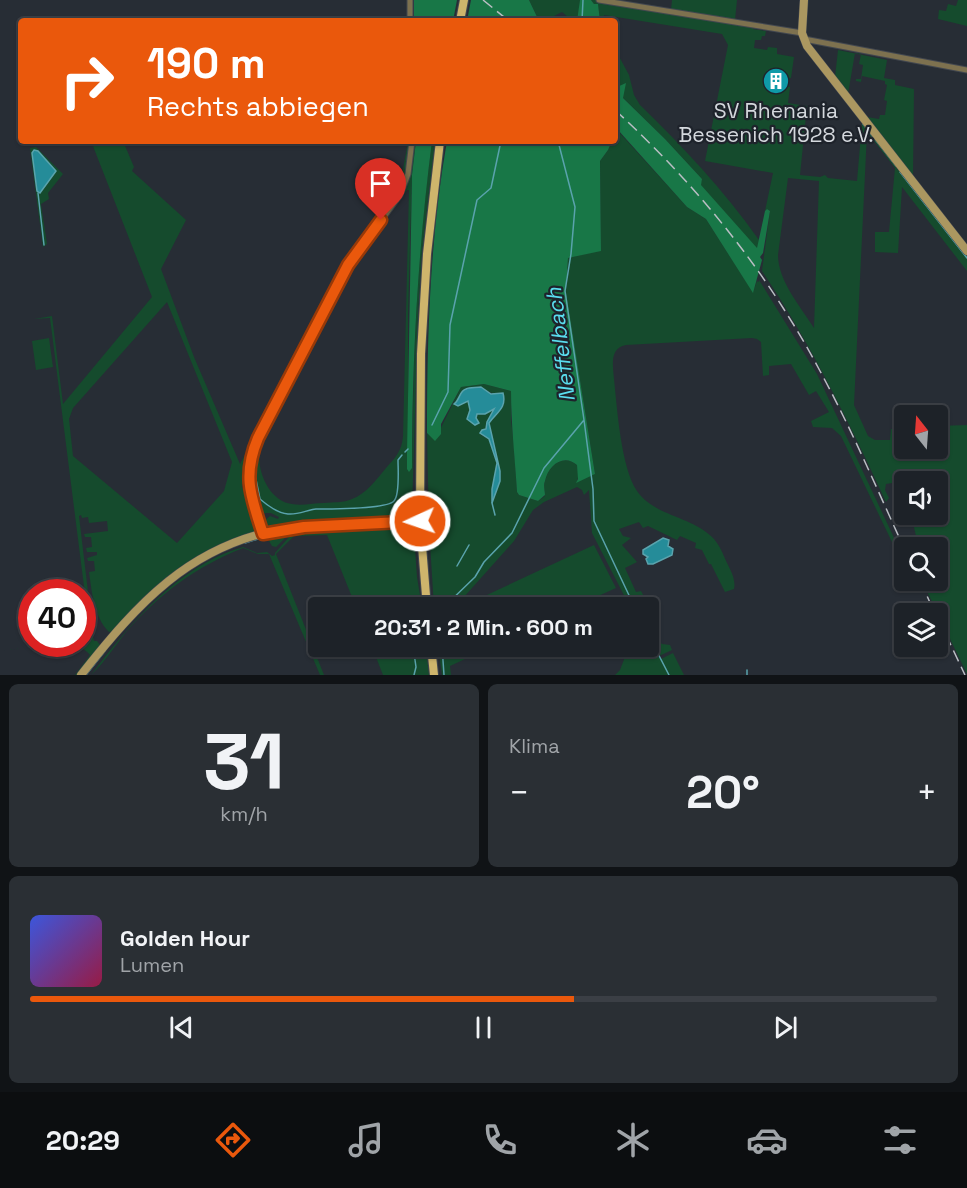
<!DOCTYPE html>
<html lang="de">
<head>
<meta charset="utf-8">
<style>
  :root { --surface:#1d2228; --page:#2a2f34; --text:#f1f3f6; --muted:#a0a4a8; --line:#3b3f45; --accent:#ea580c }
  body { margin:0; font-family:"Space Grotesk",sans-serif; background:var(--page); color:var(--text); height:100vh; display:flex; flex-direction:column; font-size:22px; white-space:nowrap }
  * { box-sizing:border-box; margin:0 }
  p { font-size:20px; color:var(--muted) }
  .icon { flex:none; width:33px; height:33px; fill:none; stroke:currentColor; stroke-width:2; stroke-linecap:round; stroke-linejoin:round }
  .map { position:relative; height:675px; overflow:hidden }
  .side { display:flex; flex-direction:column; gap:9px; padding:9px; background:#101316; flex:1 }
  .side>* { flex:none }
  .guide { position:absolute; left:18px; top:18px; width:600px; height:126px; border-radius:6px; box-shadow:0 2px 4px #0004,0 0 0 2px var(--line); background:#ea580c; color:#fff; overflow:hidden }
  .needle { width:39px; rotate:343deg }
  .fabs { position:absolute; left:894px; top:405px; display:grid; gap:12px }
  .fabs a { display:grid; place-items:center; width:54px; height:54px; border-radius:6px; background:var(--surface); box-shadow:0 2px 4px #0004,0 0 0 2px var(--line); font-size:30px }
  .speed { position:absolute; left:18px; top:579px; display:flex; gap:12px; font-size:30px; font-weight:700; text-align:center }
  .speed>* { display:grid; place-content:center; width:78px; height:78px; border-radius:50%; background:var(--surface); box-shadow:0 2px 4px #0004,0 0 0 2px var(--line); line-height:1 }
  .speed .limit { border:9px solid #d22; background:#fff; color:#111 }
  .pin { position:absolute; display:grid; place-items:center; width:51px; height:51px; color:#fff; margin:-62px -26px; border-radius:50% 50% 50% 0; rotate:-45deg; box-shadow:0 0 6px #0007 }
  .pin .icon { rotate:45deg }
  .me { position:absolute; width:66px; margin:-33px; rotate:267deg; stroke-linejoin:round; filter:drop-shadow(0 0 4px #0008) }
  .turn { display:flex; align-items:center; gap:21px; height:126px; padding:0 30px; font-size:27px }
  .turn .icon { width:78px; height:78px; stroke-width:2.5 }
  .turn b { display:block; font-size:42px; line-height:51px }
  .big { font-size:45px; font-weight:600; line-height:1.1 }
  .side .card { flex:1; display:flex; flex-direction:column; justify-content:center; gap:9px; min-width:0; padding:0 21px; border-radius:9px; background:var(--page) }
  .side .dial { align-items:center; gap:0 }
  .dial b { font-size:78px; line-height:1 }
  .song { display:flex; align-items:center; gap:18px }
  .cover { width:72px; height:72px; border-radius:9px; background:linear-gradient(135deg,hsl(230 70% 55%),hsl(340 70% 35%)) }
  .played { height:6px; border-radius:3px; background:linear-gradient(90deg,var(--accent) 60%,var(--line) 60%) }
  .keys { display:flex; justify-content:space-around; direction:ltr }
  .heat { display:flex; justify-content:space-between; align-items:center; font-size:33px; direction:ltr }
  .side .tiles { flex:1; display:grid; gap:9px; grid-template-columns:1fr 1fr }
  .card:last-child { grid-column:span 2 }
  .trip { position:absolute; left:308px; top:597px; width:351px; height:60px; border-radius:6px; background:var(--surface); box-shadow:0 2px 4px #0004,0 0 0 2px var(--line); font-weight:600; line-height:60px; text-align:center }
  .tab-bar { display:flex; height:96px; justify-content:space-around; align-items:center; background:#0c0e10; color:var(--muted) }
  .tab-bar .icon { width:42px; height:42px }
  .tab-bar .current { color:var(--accent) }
  .tab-bar b { font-size:27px; color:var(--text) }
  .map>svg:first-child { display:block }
</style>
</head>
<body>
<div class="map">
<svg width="967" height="675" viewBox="0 0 967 675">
  <rect width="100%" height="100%" fill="#272d35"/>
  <!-- green -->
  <path fill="#154b2d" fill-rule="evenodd" d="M529 0H580L579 19 573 21 562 12 544 21H539Z
    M591 0H612L671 10 672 0H737L735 20 754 23 753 29 766 31 765 36H762L761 40H755L754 48 767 50 768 47 777 48V54L794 57 791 78 770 77 769 82 790 87 788 103 807 106 800 175 820 177 825 175 828 178 857 181 862 123 897 166V169L901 171 967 255V271L902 187 898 253 875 252V232H889L895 168 867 132 854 405 868 436 875 440H890L891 429 904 428V448H938V426L967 425V674L922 581 938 580V548L916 547 914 542 917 540 911 515 938 514V482H904V504L892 483 886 484 885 490 889 498 886 502C849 422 811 344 762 271L770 211 767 209 765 211 773 173 705 161 728 45 722 34 604 15V21H600L598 5 594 4ZM788 178 819 181 814 328C801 307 778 281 778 255Z
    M958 0H967V26L938 19 939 10 946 11 948 4 956 6Z
    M615 49 629 75 634 95 640 105C684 148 723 189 759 240L757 249 700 185 702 179 665 139 615 90Z
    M838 50 887 60 884 78 895 80V85L914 89 913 176 967 247 867 117 879 119 880 115H885L887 101 884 100 887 85 885 84V81L862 76 861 82 856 81V79H861L863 65 859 64 861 54 855 53 848 94 835 77Z
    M617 130 687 207 706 219 753 292 757 281 759 282V280L817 374 904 559V567L841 436 832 428 813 427 811 421 829 412 816 391 809 395 791 364 769 366V375L763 376 761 342 757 339 752 338 626 345C609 348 613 366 614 379 617 407 621 468 637 491 655 517 693 516 714 539 720 546 723 554 727 563 731 571 736 580 734 589L725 592 711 564H709L702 550 695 548 696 543 680 536 677 540 648 526 643 528 639 522 619 529 623 536 631 538 622 545 637 562 625 568 636 592 641 591 653 613V621L648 622V608L630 607 592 533 589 490 584 495 582 490 577 487 544 502 533 510 514 541 455 607H434L429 528 427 433 435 440 461 387 484 384 511 391V420L514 446 517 492 519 495 538 501 545 496C545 491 543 485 545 481 548 465 564 453 577 465L579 474 577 481 595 474 566 292 568 258 601 250 600 161 608 150 612 141H615ZM469 388H478L498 395 499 411 489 423C496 456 503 467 492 502V489L497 463 489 439 481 435 486 429 488 419 494 411 492 409 477 414V422L473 424 467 419 470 410 468 401 458 406 456 402 460 399V395Z
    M91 141H123L134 167 132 171 186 220 161 269 194 357 240 464 303 348 339 272 398 190 401 181 408 141H411L405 179 398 194 339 275 311 335 253 447 247 464 246 481 242 484V488L247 490 257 524V530L254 533C191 555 156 581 113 631L109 632C94 617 92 593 89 572L95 571 94 561H88L87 558 97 555V552H87L86 548 92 547 91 537H85L84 534 108 531 107 521 89 523 88 517 82 518 81 515 79 516 89 600 86 602 50 318 34 319 52 316 63 404 152 297ZM167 302 232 462 224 491 177 543 73 456 69 419 73 408Z
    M414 141H416L412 175 408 316V471L412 468C413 358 417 250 432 141H435L422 252 418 314 412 510 406 515 397 518 266 528 263 522 270 516 278 519 279 517 271 513H260L257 510C253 496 250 483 252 468L258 466 254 459 258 446 346 271 407 187ZM407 190H409L403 436C402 451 395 458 386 468 377 479 366 494 352 499 343 503 334 502 324 503 314 503 302 506 292 504 269 501 256 470 260 450L345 276Z
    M36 147 63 174 48 193 49 199 41 204 47 244 43 247 30 148Z
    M49 338 53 367 36 370 32 341Z
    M388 525 406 527 414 534 417 577 422 607H356L327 535 294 536 276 554 324 675H320L269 554H258L243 548C197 566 159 594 126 632 115 646 104 663 91 675 131 623 177 566 243 547L257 553 267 552 272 556 275 555V553L289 537 287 536 276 547 272 546 269 541 272 535 303 529Z
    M594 545 616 588 574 607H461Z
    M83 612 89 614 94 641H97L100 645 77 675H75L90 655C76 636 22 649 0 651L52 644H82L83 640 92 638 89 615Z
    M654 641H659L662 644 670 645 672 650 659 656 661 659 673 653 684 675H615L620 670 628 649 633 647 648 646V644L650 646Z
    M372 647H426L429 675H383Z
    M438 647V646L491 647 450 666 451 675H442Z"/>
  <!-- forest -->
  <path fill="#187747" d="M414 0H457L453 21H414Z
    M471 0H529L539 21H467Z
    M580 0H591L594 4H598L600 21H577Z
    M626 83 623 98 665 139 702 179 701 185 757 248 765 211 767 209 770 211 763 253 760 257 762 260 753 293 706 219 687 207 618 130 615 135V90L617 87Z
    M416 141H432C418 250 412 358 412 468L409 472 407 469V454L412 175Z
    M447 141H612L608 150 600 161 601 251 568 258 566 292 595 474 576 483 578 479 577 465C564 453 548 465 545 481 543 485 545 491 545 495L538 501 519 495 517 492C515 458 511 425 511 391L484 384 461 387 441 424V434L435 441 427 433C427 336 430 237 447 141Z"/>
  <!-- water -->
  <path fill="#258c99" stroke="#5aa3ad" stroke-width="1.5" d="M34 150 38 151 56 171 40 193 37 191 32 153Z
    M481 387 491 394 503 393C507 408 497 412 489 423L500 471V481L492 503V489L497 463 489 439 480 433 482 430 486 429 487 422 494 409 485 414H477L476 418 479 423 475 425 467 419 470 410 468 401 458 406 454 404C460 400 459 391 466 389 470 387 476 388 481 387Z
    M663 538 669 540 668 546 673 549 672 555 653 564H648L646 559 648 557 643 554V550Z"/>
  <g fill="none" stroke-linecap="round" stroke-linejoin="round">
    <!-- stream -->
    <path stroke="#5aa3ad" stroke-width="1.5" d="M582 21 583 0
      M863 124 896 166
      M900 172 967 258
      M38 193 44 245
      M584 420 593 489 594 521 635 608
      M432 425 448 392 450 325 477 200 491 188 501 141
      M405 452 408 449
      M254 470 260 499C268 506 277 513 288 514 298 515 307 510 316 509 329 509 387 509 394 501 400 495 398 469 398 460L402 455
      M492 503 495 515
      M245 543 261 538
      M457 566 469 545
      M443 608 475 577 484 562 512 533 544 468 584 420 565 291 571 254 575 207 558 141
      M652 642 669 675
      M413 646 416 667 414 675
      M442 646 444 675
      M747 670V675
      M86 675 105 651"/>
    <!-- street casing -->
    <g stroke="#434850" stroke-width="7">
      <path id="street" d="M599 0 802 33
        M410 21V0
        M804 39 967 70
        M263 534C252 501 242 480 256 445L348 265 400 195 408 174 412 141"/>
    </g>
    <!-- secondary casing -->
    <g stroke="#434850" stroke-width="9">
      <path id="secondary" d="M804 0 802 33 807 46 967 251
        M81 675C137 604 190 545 283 529 328 522 375 523 420 521"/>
    </g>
    <!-- primary casing -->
    <g stroke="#434850" stroke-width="10">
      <path id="primary" d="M460 21 464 0
        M427 608 420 521 421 354 427 254 440 141
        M431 646 434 675"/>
    </g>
    <!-- street -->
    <use href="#street" stroke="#7d714f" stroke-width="5"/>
    <!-- secondary -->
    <use href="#secondary" stroke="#ab9760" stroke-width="8"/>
    <!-- primary -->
    <use href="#primary" stroke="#ceb56c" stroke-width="8"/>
    <!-- rail -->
    <path stroke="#babec4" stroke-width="1.5" stroke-dasharray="12 6" stroke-linecap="butt" d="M483 0 509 21
      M615 110C697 185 768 273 820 371 851 428 877 489 904 548
      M920 580 935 614
      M938 618 965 675"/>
  </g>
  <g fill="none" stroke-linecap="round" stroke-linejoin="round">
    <!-- route casing -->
    <g stroke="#983908" stroke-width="15">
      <path id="route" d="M381 220 348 265 258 438C242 476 251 497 263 534L304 527 420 521"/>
    </g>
    <!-- route -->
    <use href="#route" stroke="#ea580c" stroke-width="10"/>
  </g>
  <!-- icons -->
  <defs>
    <g id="building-disc" transform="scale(1.35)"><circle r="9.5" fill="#0f9aa8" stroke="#1e232b"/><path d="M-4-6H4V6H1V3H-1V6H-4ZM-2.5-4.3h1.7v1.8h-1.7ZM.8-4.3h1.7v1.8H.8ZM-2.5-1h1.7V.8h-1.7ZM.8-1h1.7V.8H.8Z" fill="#fff"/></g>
  </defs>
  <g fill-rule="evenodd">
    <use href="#building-disc" x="776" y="81"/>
  </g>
  <g text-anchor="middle" stroke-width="4.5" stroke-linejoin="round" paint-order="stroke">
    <!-- poi labels -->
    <g font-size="21" fill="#d4d8dd" stroke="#1e232b">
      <text x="776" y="118">SV Rhenania<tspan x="776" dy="24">Bessenich 1928 e.V.</tspan></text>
    </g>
    <!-- water labels -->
    <g font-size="22" font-style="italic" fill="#5addee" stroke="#1e232b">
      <text transform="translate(560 345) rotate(-97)" y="8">Neffelbach</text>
    </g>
  </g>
</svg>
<div class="fabs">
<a><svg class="needle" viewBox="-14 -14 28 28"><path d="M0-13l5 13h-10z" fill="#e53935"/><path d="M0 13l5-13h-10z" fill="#a0a4a8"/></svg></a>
<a><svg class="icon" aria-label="sound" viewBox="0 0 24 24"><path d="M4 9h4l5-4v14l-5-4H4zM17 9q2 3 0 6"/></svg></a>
<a><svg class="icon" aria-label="search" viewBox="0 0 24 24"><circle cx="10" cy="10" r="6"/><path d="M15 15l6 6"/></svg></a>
<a><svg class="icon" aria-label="layers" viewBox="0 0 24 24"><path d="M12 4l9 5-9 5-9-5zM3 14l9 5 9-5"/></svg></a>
</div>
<div class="speed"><div class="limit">40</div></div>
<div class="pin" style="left:381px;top:220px;background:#d93025"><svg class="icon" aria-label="arrive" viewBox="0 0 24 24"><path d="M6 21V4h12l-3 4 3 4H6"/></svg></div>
<svg class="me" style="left:420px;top:521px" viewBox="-20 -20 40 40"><circle r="17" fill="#ea580c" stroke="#fff" stroke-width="3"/><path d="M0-11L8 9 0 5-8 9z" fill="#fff"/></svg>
<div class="trip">20:31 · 2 Min. · 600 m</div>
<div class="guide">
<div class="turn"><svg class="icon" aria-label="right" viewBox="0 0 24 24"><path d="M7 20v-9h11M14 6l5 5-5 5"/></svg><div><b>190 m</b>Rechts abbiegen</div></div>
</div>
</div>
<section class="side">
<div class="tiles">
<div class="card dial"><b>31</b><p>km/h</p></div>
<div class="card"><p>Klima</p>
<div class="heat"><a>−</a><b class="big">20°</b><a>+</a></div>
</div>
<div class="card">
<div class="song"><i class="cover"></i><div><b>Golden Hour</b><p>Lumen</p></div></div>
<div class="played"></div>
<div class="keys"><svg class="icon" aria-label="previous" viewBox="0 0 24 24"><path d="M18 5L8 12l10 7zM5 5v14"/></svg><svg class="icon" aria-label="pause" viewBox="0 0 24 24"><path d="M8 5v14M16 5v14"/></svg><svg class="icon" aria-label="next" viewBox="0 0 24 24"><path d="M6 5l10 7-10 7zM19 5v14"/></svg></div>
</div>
</div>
</section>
<nav class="tab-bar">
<b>20:29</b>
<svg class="icon current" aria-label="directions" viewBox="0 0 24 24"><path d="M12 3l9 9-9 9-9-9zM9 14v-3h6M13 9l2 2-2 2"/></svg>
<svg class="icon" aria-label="music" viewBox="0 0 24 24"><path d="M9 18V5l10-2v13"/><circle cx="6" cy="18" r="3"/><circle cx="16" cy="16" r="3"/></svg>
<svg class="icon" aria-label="phone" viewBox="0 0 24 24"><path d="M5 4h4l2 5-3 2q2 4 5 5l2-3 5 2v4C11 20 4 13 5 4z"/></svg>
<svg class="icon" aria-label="climate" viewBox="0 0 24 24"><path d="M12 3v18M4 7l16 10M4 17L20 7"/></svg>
<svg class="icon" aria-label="car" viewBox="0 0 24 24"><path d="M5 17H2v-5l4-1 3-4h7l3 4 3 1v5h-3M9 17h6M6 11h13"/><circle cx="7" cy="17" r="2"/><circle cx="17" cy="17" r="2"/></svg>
<svg class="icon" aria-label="filters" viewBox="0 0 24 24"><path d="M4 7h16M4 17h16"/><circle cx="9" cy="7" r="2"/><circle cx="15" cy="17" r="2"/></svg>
</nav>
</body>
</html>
